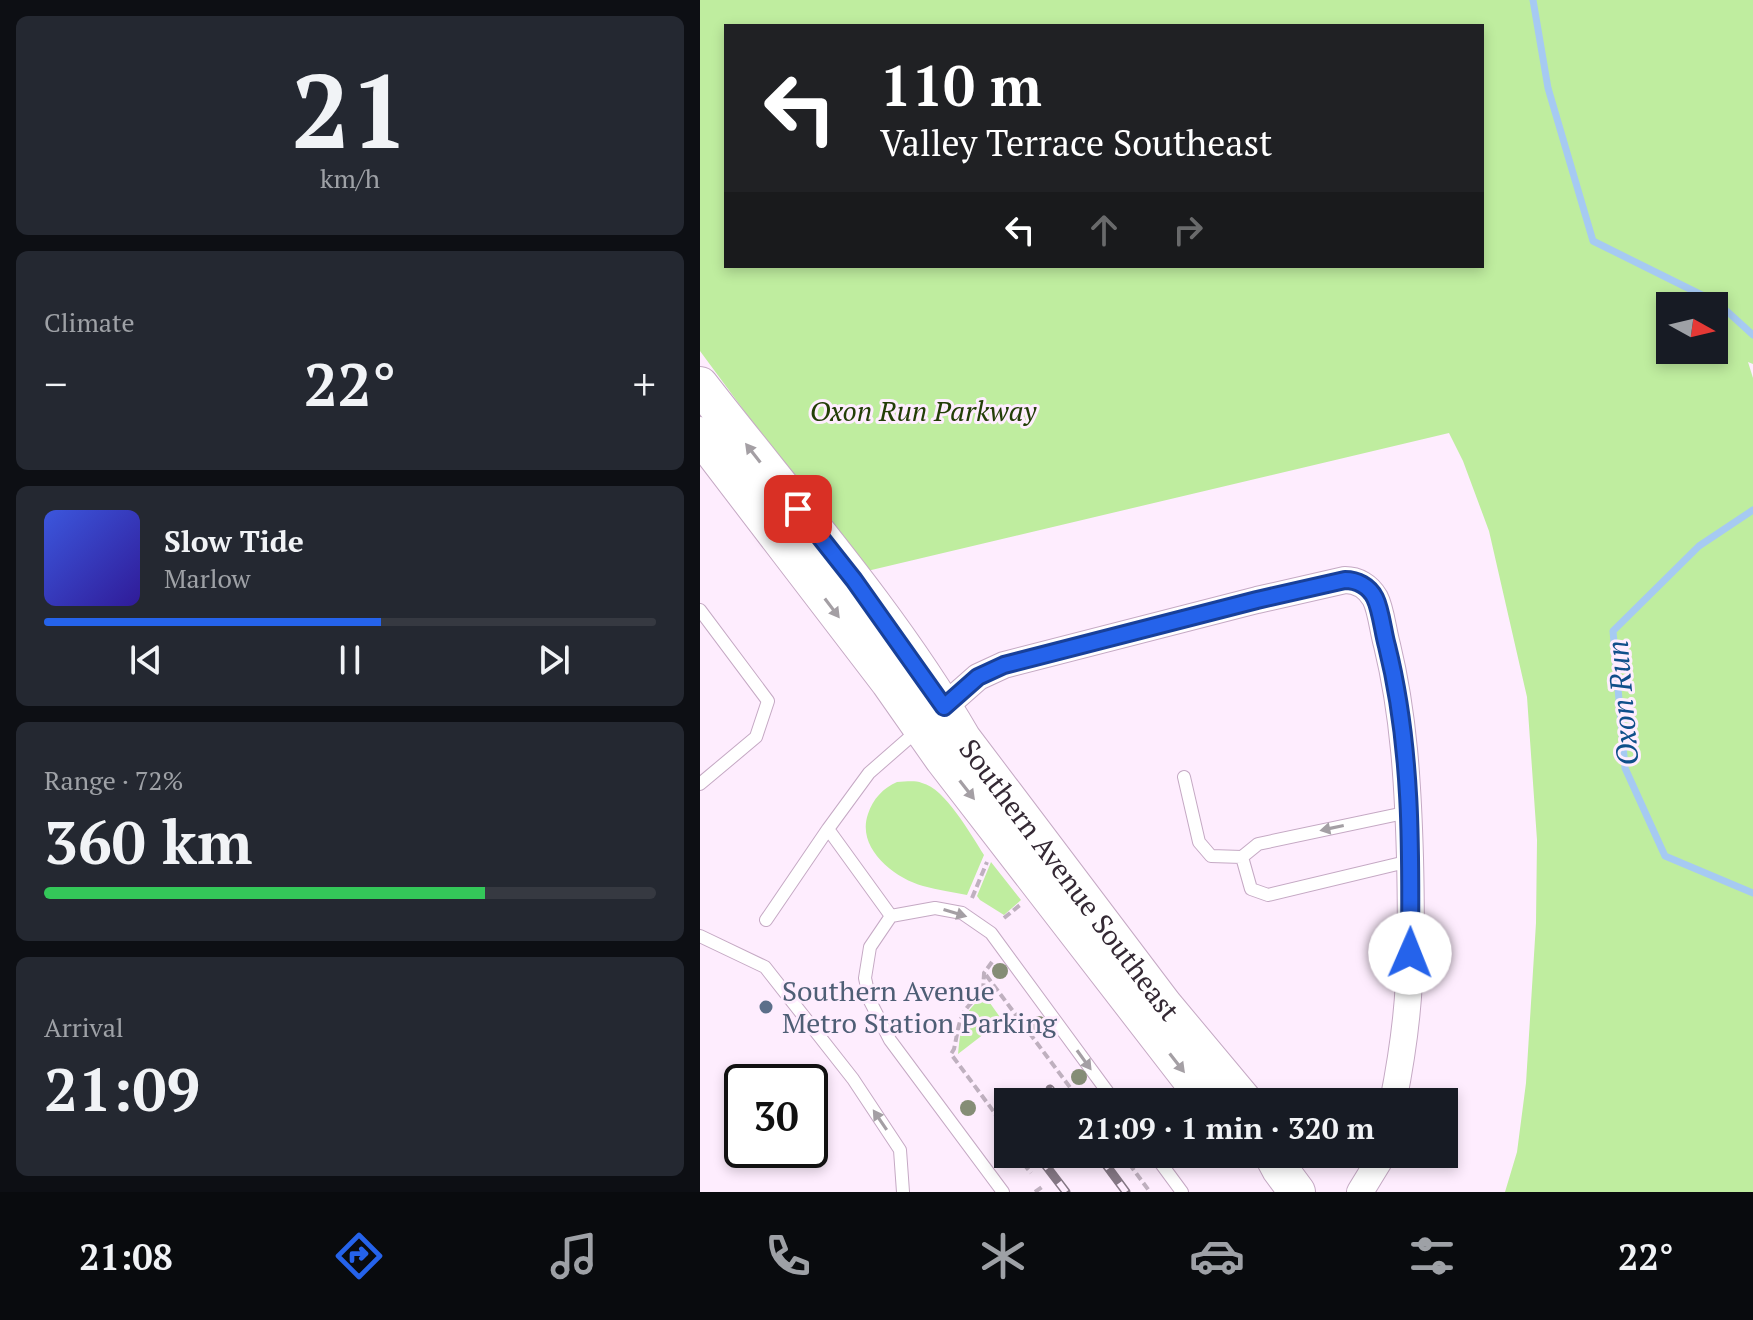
<!DOCTYPE html>
<html lang="en">
<head>
<meta charset="utf-8">
<style>
  :root { --surface:#171b24; --page:#242831; --text:#f1f3f6; --muted:#9ea1a6; --line:#363941; --accent:#2563eb }
  body { margin:0; font-family:"PT Serif",serif; background:var(--page); color:var(--text); height:100vh; display:flex; flex-direction:column; font-size:30px; white-space:nowrap }
  * { box-sizing:border-box; margin:0 }
  p { font-size:26px; color:var(--muted) }
  .icon { flex:none; width:44px; height:44px; fill:none; stroke:currentColor; stroke-width:2; stroke-linecap:round; stroke-linejoin:round }
  .map { position:relative; flex:1; overflow:hidden }
  .details { display:flex; flex-direction:column; gap:16px; padding:16px; background:#0d0f14; width:700px }
  .details>* { flex:none }
  .guide { position:absolute; left:24px; top:24px; width:760px; height:244px; border-radius:0px; box-shadow:0 4px 12px #0003; background:#202124; color:#fff; overflow:hidden }
  .needle { width:52px; rotate:98deg }
  .fabs { position:absolute; left:956px; top:292px; display:grid; gap:16px }
  .fabs a { display:grid; place-items:center; width:72px; height:72px; border-radius:0px; background:var(--surface); box-shadow:0 4px 12px #0003; font-size:40px }
  .speed { position:absolute; left:24px; top:1064px; display:flex; gap:16px; font-size:40px; font-weight:700; text-align:center }
  .speed>* { display:grid; place-content:center; width:104px; height:104px; border-radius:50%; background:var(--surface); box-shadow:0 4px 12px #0003; line-height:1 }
  .speed .limit { border:4px solid #111; border-radius:12px; background:#fff; color:#111 }
  .pin { position:absolute; display:grid; place-items:center; width:68px; height:68px; color:#fff; margin:-34px; border-radius:16px; box-shadow:0 4px 12px #0006 }
  .me { position:absolute; width:88px; margin:-44px; rotate:1deg; stroke-linejoin:round; filter:drop-shadow(0 0 6px #0008) }
  .turn { display:flex; align-items:center; gap:28px; height:168px; padding:0 24px; font-size:36px }
  .turn .icon { width:104px; height:104px; stroke-width:2.5 }
  .turn b { display:block; font-size:56px; line-height:68px }
  .lanes { display:flex; align-items:center; height:76px; padding:0 24px; background:#0003; justify-content:center; gap:40px; direction:ltr }
  .lanes .off { opacity:.35 }
  .big { font-size:60px; font-weight:700; line-height:1.1 }
  .details .tile { flex:1; display:flex; flex-direction:column; justify-content:center; gap:12px; min-width:0; padding:0 28px; border-radius:12px; background:var(--page) }
  .details .dial { align-items:center; gap:0 }
  .dial b { font-size:104px; line-height:1 }
  .song { display:flex; align-items:center; gap:24px }
  .cover { width:96px; height:96px; border-radius:12px; background:linear-gradient(135deg,hsl(230 70% 55%),hsl(250 70% 35%)) }
  .played { height:8px; border-radius:4px; background:linear-gradient(90deg,var(--accent) 55%,var(--line) 55%) }
  .keys { display:flex; justify-content:space-around; direction:ltr }
  .heat { display:flex; justify-content:space-between; align-items:center; font-size:44px; direction:ltr }
  .charge { height:12px; border-radius:6px; background:linear-gradient(90deg,#34c759 72%,var(--line) 0) }
  .trip { position:absolute; left:294px; top:1088px; width:464px; height:80px; border-radius:0px; background:var(--surface); box-shadow:0 4px 12px #0003; font-weight:700; line-height:80px; text-align:center }
  .menu { display:flex; height:128px; justify-content:space-around; align-items:center; background:#090b0e; color:var(--muted) }
  .menu .icon { width:56px; height:56px }
  .menu .current { color:var(--accent) }
  .menu b { font-size:36px; color:var(--text) }
  main { display:flex; flex:1; min-height:0 }
  .map>svg:first-child { display:block }
</style>
</head>
<body>
<main>
<section class="details">
<div class="tile dial"><b>21</b><p>km/h</p></div>
<div class="tile"><p>Climate</p>
<div class="heat"><a>−</a><b class="big">22°</b><a>+</a></div>
</div>
<div class="tile">
<div class="song"><i class="cover"></i><div><b>Slow Tide</b><p>Marlow</p></div></div>
<div class="played"></div>
<div class="keys"><svg class="icon" aria-label="previous" viewBox="0 0 24 24"><path d="M18 5L8 12l10 7zM5 5v14"/></svg><svg class="icon" aria-label="pause" viewBox="0 0 24 24"><path d="M8 5v14M16 5v14"/></svg><svg class="icon" aria-label="next" viewBox="0 0 24 24"><path d="M6 5l10 7-10 7zM19 5v14"/></svg></div>
</div>
<div class="tile"><p>Range · 72%</p><b class="big">360 km</b><div class="charge"></div></div>
<div class="tile"><p>Arrival</p><b class="big">21:09</b></div>
</section>
<div class="map">
<svg width="1053" height="1192" viewBox="0 0 1053 1192">
  <rect width="100%" height="100%" fill="#feedfe"/>
  <!-- green -->
  <path fill="#bfed9f" fill-rule="evenodd" d="M0 0H1053V364L1048 362 1053 378V1192H805L817 1152 826 1083 836 923 837 840 827 697 789 531 763 461 749 433 163 572 0 351ZM26 26H782V266H26ZM970 306H1014V350H970Z
    M197 782C205 782 214 780 222 783 245 788 271 835 284 855L267 895C253 892 238 890 223 886 194 878 156 848 168 814 173 799 183 788 197 782Z
    M291 862 321 900 304 915 280 900 277 896Z
    M285 996 302 1020 258 1054C261 1027 261 1012 285 996Z"/>
  <g fill="none" stroke-linecap="round" stroke-linejoin="round">
    <!-- stream -->
    <path stroke="#a6caf2" stroke-width="7" d="M833 0 848 88 893 241 1018 303 1053 335
      M1053 510 999 546 913 631 925 768 965 856 1053 893"/>
    <!-- lane casing -->
    <g stroke="#c5a9c4" stroke-width="14">
      <path id="lane" d="M0 610 68 701 56 737 0 784
        M484 777 499 842 511 856 542 857
        M709 812 558 844 542 857 551 889 568 895 710 861
        M191 916 128 829 169 773 217 731
        M66 920 128 829
        M0 936 65 967 153 1079 200 1150 203 1192
        M454 1154 482 1192
        M303 1192 190 1040 170 1001 165 978 170 947 191 916 235 908 262 913 291 933 415 1102"/>
    </g>
    <!-- street casing -->
    <g stroke="#c5a9c4" stroke-width="28">
      <path id="street" d="M244 707 278 677 304 665 557 600 645 580C657 580 668 586 675 598 681 609 683 631 687 645 704 715 708 786 710 858 711 899 712 940 709 981 707 1022 701 1062 693 1102
        M660 1192 679 1161 681 1154"/>
    </g>
    <!-- secondary casing -->
    <g stroke="#c5a9c4" stroke-width="38">
      <g id="secondary">
        <path id="s1" d="M0 385C90 501 189 612 263 739L464 1005 545 1102"/>
        <path d="M0 435 189 682 243 759 508 1102"/>
        <path d="M572 1154 580 1169 597 1192"/>
      </g>
    </g>
    <!-- path -->
    <path stroke="#bfb0bf" stroke-width="4" stroke-dasharray="8 4" stroke-linecap="butt" d="M272 898 287 862
      M304 918 320 905
      M292 962 284 973 283 993C258 1011 260 1022 254 1049L251 1054 294 1112 308 1138
      M286 975 381 1102
      M316 1154 331 1173
      M422 1154 450 1192
      M335 1192 342 1187"/>
    <!-- lane -->
    <use href="#lane" stroke="#fff" stroke-width="12"/>
    <!-- street -->
    <use href="#street" stroke="#fff" stroke-width="26"/>
    <!-- secondary -->
    <use href="#secondary" stroke="#fff" stroke-width="36"/>
    <!-- rail casing -->
    <g stroke="#857885" stroke-width="9">
      <path id="rail" d="M350 1089 359 1102
        M337 1154 366 1192
        M398 1154 426 1192"/>
    </g>
    <!-- rail -->
    <use href="#rail" stroke="#feedfe" stroke-width="6" stroke-dasharray="18" stroke-linecap="butt"/>
  </g>
  <!-- trees -->
  <g fill="#858d76">
    <circle cx="300" cy="971" r="8"/>
    <circle cx="339" cy="1024" r="8"/>
    <circle cx="379" cy="1077" r="8"/>
    <circle cx="268" cy="1108" r="8"/>
  </g>
  <!-- one-way arrows -->
  <defs><path id="oneway-solid" d="M-6-.8H1V-3.2L6.5 0L1 3.2V.8H-6Z" transform="scale(2)"/></defs>
  <g fill="#a49fa4">
    <use href="#oneway-solid" transform="translate(53 453) rotate(-128)"/>
    <use href="#oneway-solid" transform="translate(132 608) rotate(53)"/>
    <use href="#oneway-solid" transform="translate(267 790) rotate(52)"/>
    <use href="#oneway-solid" transform="translate(632 828) rotate(168)"/>
    <use href="#oneway-solid" transform="translate(255 913) rotate(17)"/>
    <use href="#oneway-solid" transform="translate(384 1060) rotate(54)"/>
    <use href="#oneway-solid" transform="translate(477 1063) rotate(52)"/>
    <use href="#oneway-solid" transform="translate(180 1120) rotate(-124)"/>
  </g>
  <g fill="none" stroke-linecap="round" stroke-linejoin="round">
    <!-- route casing -->
    <g stroke="#184099" stroke-width="20">
      <path id="route" d="M98 509 154 580 244 707 278 677 304 665 557 600 645 580C657 580 669 586 675 598 681 610 683 632 687 646 712 746 711 850 710 953"/>
    </g>
    <!-- route -->
    <use href="#route" stroke="#2563eb" stroke-width="14"/>
  </g>
  <!-- markers -->
  <circle fill="#5c6f8a" stroke="#feedfe" stroke-width="3" cx="66" cy="1007" r="8"/>
  <g text-anchor="middle" stroke-width="6" stroke-linejoin="round" paint-order="stroke">
    <!-- park labels -->
    <g font-size="28" font-style="italic" fill="#223e06" stroke="#feedfe">
      <text x="223" y="421">Oxon Run Parkway</text>
    </g>
    <!-- street labels -->
    <g font-size="28" fill="#342934" stroke="#feedfe">
      <text dy="10" stroke="none"><textPath href="#s1" startOffset="618">Southern Avenue Southeast</textPath></text>
    </g>
    <!-- service labels -->
    <g font-size="28" fill="#4e5e75" stroke="#feedfe" text-anchor="start">
      <text x="82" y="1001">Southern Avenue<tspan x="82" dy="32">Metro Station Parking</tspan></text>
    </g>
    <!-- water labels -->
    <g font-size="30" font-style="italic" fill="#0f4f8a" stroke="#feedfe">
      <text transform="translate(923 703) rotate(-95)" y="10">Oxon Run</text>
    </g>
  </g>
</svg>
<div class="fabs">
<a><svg class="needle" viewBox="-14 -14 28 28"><path d="M0-13l5 13h-10z" fill="#e53935"/><path d="M0 13l5-13h-10z" fill="#9ea1a6"/></svg></a>
</div>
<div class="speed"><div class="limit">30</div></div>
<div class="pin" style="left:98px;top:509px;background:#d93025"><svg class="icon" aria-label="arrive" viewBox="0 0 24 24"><path d="M6 21V4h12l-3 4 3 4H6"/></svg></div>
<svg class="me" style="left:710px;top:953px" viewBox="-20 -20 40 40"><circle r="19" fill="#fff"/><path d="M0-13L10 11 0 6-10 11z" fill="#2563eb"/></svg>
<div class="trip">21:09 · 1 min · 320 m</div>
<div class="guide">
<div class="turn"><svg class="icon" aria-label="left" viewBox="0 0 24 24"><path d="M17 20v-9H6M10 6l-5 5 5 5"/></svg><div><b>110 m</b>Valley Terrace Southeast</div></div>
<div class="lanes"><svg class="icon" aria-label="left" viewBox="0 0 24 24"><path d="M17 20v-9H6M10 6l-5 5 5 5"/></svg><svg class="icon off" aria-label="ahead" viewBox="0 0 24 24"><path d="M12 20V5M6 11l6-6 6 6"/></svg><svg class="icon off" aria-label="right" viewBox="0 0 24 24"><path d="M7 20v-9h11M14 6l5 5-5 5"/></svg></div>
</div>
</div>
</main>
<nav class="menu">
<b>21:08</b>
<svg class="icon current" aria-label="directions" viewBox="0 0 24 24"><path d="M12 3l9 9-9 9-9-9zM9 14v-3h6M13 9l2 2-2 2"/></svg>
<svg class="icon" aria-label="music" viewBox="0 0 24 24"><path d="M9 18V5l10-2v13"/><circle cx="6" cy="18" r="3"/><circle cx="16" cy="16" r="3"/></svg>
<svg class="icon" aria-label="phone" viewBox="0 0 24 24"><path d="M5 4h4l2 5-3 2q2 4 5 5l2-3 5 2v4C11 20 4 13 5 4z"/></svg>
<svg class="icon" aria-label="climate" viewBox="0 0 24 24"><path d="M12 3v18M4 7l16 10M4 17L20 7"/></svg>
<svg class="icon" aria-label="car" viewBox="0 0 24 24"><path d="M5 17H2v-5l4-1 3-4h7l3 4 3 1v5h-3M9 17h6M6 11h13"/><circle cx="7" cy="17" r="2"/><circle cx="17" cy="17" r="2"/></svg>
<svg class="icon" aria-label="filters" viewBox="0 0 24 24"><path d="M4 7h16M4 17h16"/><circle cx="9" cy="7" r="2"/><circle cx="15" cy="17" r="2"/></svg>
<b>22°</b>
</nav>
</body>
</html>
